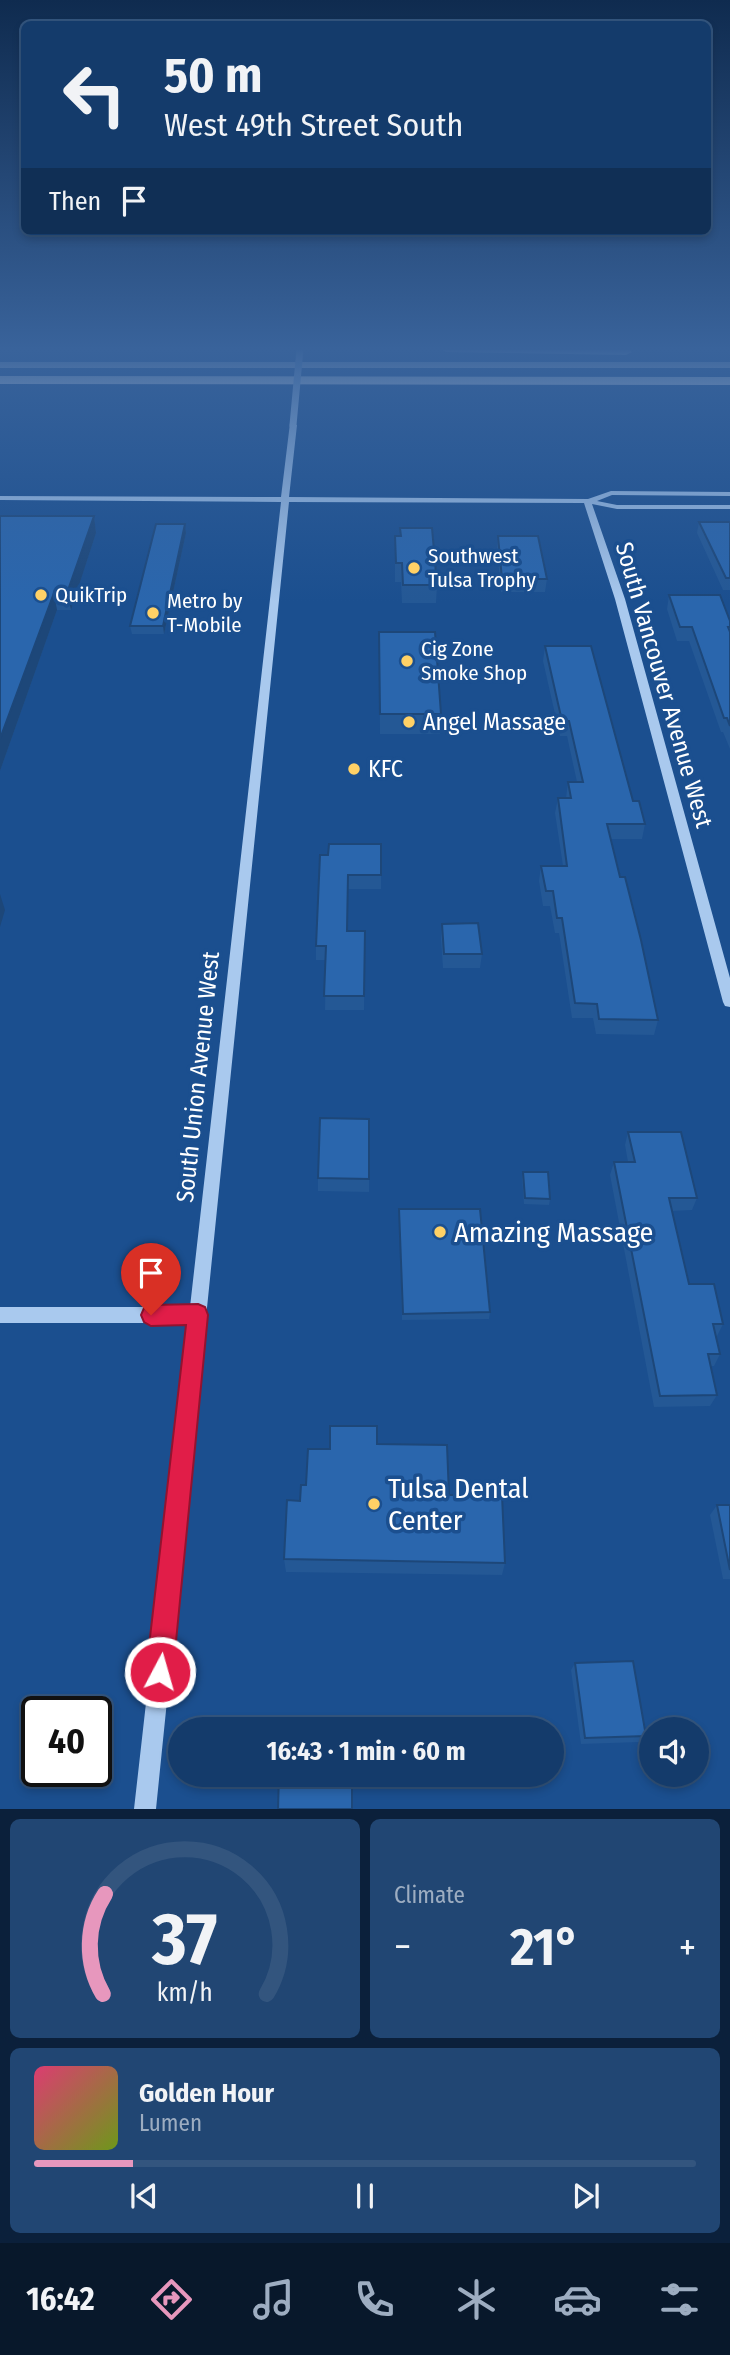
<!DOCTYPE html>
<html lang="en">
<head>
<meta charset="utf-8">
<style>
  :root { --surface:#143b6b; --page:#214673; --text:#f1f3f6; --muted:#9dadc1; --line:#33557e; --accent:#e797bd }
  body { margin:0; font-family:"Fira Sans Condensed",sans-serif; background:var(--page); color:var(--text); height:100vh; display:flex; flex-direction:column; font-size:26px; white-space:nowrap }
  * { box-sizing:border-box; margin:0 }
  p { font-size:23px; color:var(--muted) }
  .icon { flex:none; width:38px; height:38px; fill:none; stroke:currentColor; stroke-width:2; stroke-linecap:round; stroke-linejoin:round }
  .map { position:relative; height:1809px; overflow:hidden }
  .drawer { display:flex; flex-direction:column; gap:10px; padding:10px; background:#0b203b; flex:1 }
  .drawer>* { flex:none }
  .guide { position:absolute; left:21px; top:21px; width:690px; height:214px; border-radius:10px; box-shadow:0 4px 10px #0003,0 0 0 2px var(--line); background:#143b6b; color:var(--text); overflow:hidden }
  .controls { position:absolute; left:639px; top:1717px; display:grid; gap:14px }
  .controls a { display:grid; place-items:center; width:70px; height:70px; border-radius:50%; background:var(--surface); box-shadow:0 4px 10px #0003,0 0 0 2px var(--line); font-size:35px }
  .speed { position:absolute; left:21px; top:1696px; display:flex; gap:14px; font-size:35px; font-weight:700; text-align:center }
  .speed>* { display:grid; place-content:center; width:91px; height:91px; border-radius:50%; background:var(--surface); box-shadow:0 4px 10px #0003,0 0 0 2px var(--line); line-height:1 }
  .speed .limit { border:4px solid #111; border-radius:10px; background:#fff; color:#111 }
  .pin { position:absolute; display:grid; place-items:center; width:60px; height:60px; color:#fff; margin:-72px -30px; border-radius:50% 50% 50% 0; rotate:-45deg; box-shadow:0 0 7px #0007 }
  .pin .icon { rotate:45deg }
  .me { position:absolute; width:77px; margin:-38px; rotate:6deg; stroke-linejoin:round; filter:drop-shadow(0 0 5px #0008) }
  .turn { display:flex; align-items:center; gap:24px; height:147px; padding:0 28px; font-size:32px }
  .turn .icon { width:91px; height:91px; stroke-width:2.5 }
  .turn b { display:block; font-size:49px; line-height:60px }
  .then { display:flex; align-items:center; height:66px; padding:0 28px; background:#0003; gap:14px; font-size:26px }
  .big { font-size:52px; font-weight:700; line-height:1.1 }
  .drawer .widget { flex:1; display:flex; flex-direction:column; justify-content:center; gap:10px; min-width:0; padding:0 24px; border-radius:10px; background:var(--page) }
  .drawer .dial { align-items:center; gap:0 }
  .dial svg { height:182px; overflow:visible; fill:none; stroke:var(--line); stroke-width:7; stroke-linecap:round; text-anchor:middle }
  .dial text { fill:var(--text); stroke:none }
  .song { display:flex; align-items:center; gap:21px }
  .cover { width:84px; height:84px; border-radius:10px; background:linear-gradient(135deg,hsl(340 70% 55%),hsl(80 70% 35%)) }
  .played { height:7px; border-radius:4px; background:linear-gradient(90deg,var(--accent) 15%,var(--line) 15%) }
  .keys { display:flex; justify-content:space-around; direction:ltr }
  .heat { display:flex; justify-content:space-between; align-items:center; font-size:38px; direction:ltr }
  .drawer .tiles { flex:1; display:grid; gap:10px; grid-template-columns:1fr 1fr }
  .widget:last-child { grid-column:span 2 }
  .trip { position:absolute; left:168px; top:1717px; width:396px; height:70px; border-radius:35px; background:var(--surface); box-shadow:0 4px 10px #0003,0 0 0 2px var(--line); font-weight:700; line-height:70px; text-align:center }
  .dock { display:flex; height:112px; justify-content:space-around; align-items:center; background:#08182b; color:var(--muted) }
  .dock .icon { width:49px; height:49px }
  .dock .current { color:var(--accent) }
  .dock b { font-size:32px; color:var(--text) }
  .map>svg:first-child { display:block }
</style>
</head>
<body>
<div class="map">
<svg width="730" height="1809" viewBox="0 0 730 1809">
  <rect width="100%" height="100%" fill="#1b4f8f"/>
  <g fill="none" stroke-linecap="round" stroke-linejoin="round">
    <!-- minor -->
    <path fill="#a9c9ee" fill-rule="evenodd" d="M290 423 297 425 289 497 588 499 611 491 730 492V496L612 495 597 501 617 505H730V509H617L592 504 625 599 730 978V1007L725 1006 723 1002 615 599 584 503 289 502 156 1809H134L189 1323H0V1307H190L281 502 0 500V496L281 497Z"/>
    <!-- highway -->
    <path fill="#fff" fill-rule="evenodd" d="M441 349H628L632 352 626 355 446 352Z
      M0 362H730V368H0Z
      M0 376 730 377V385L0 384Z"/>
    <!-- minor-bridge -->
    <path stroke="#a9c9ee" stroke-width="7" d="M293 425 300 349"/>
  </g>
  <!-- wall -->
  <path fill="#245895" d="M0 516H94L96 533 71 610H57L0 771Z
    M699 522H730V590H723L697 533Z
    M185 524 186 533 164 634H132L130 626Z
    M395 536 437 585 436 603H402L401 582H395Z
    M498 536 547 579 545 592H501L497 549Z
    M669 595 730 621V749L723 732H721L689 641H677L667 609Z
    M379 632 441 714 440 734H380Z
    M545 646 645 824 642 839H611L658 1020 654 1035 596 1034 593 1018H572L559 933H555L550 906H543L539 881 541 866H563L555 813 558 798H566L568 782H577L567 736H560L543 661Z
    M381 844V889H348V931H365L364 1010H325L326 960H316V946L328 855Z
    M442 924 482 954 480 968H443L441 938Z
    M369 1119V1192L318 1191V1178Z
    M628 1132 697 1198 692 1210 672 1211 689 1284 723 1324 717 1336H715L720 1354 714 1366H711L717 1395 710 1406 654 1407 610 1175 614 1162H628L625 1145Z
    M523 1172 550 1199 549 1205 524 1204 522 1178Z
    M399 1209 490 1312 489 1319 402 1320Z
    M377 1444 449 1495 505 1563 502 1575 286 1572 284 1559 300 1501 306 1485Z
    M717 1505H730V1579H723L710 1515Z
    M575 1663 646 1736 640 1742 581 1744 571 1670Z"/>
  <!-- shaded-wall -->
  <path fill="#1d4779" d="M94 516 96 533 71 610 67 593Z
    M185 524 186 533 164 634 163 626Z
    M54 593 57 610 0 771V739Z
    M0 894 5 910 0 927Z"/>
  <!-- building -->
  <path fill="#2a66ad" stroke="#1d4779" stroke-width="2" d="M0 516H94L67 593H54L0 739Z
    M699 522H730V578H726Z
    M156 524H185L163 626H130Z
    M400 528H432L437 585H403L402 563H396L395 536H401Z
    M498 536H538L547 579H502Z
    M669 595H720L730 621V627H728L730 632V726L727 718H724L692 627H680Z
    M379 632H435L441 714H380Z
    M545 646H591L633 801H639L645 824H607L620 877H625L641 940 658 1020 599 1019 597 1004 575 1003 562 918H557L553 891H546L541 866H567L558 798H571L568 782H583L569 721H562Z
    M329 844H381V875H348L347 931H365L364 996H324L326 946H316L320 855H328Z
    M478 923 482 954H444L442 924Z
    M320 1118 369 1119V1179L318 1178Z
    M628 1132H681L697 1198H669L689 1284H714L723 1324H713L720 1354H708L717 1395 660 1396 614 1162H635Z
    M523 1172H548L550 1199 525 1198Z
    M399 1209H480L490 1312 403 1314Z
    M330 1426H377V1444L447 1445 449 1495H502L505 1563 284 1559 287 1500 300 1501 301 1485H306L308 1449H330Z
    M717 1505H730V1570Z
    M633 1661 646 1736 585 1738 575 1663Z
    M279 1774H352V1809H278Z"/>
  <!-- sky -->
  <linearGradient id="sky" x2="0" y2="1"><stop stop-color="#0f2b4f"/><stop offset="0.58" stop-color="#39639b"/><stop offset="1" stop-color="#39639b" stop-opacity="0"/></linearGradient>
  <rect width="730" height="602" fill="url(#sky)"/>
  <!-- route -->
  <path fill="#e11d48" stroke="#92132f" stroke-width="2" d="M198 1304 205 1307 208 1315 173 1672 169 1681 160 1685 150 1681 146 1672 186 1325 151 1326 144 1322 141 1315 144 1308 151 1305Z"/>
  <!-- markers -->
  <g fill="#ffd166" stroke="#1b4f8f" stroke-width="2.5">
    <circle cx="414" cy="568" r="7"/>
    <circle cx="41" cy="595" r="7"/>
    <circle cx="153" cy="613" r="7"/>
    <circle cx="407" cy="661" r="7"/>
    <circle cx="409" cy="722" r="7"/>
    <circle cx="354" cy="769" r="7"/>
    <circle cx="440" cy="1232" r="7"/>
    <circle cx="374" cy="1504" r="7"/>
  </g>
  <g text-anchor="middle" stroke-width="7" stroke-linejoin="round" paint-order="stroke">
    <!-- far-poi labels -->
    <g font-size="21" fill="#fff" stroke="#1b4f8f" text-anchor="start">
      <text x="428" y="563">Southwest<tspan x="428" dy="24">Tulsa Trophy</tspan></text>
      <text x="55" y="602">QuikTrip</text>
      <text x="167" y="608">Metro by<tspan x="167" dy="24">T-Mobile</tspan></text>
      <text x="421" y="656">Cig Zone<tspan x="421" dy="24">Smoke Shop</tspan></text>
    </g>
    <!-- street labels -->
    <g font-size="24" fill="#fff" stroke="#1b4f8f">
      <text transform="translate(664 685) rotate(74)" y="8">South Vancouver Avenue West</text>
      <text transform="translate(198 1077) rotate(-84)" y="8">South Union Avenue West</text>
    </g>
    <!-- poi labels -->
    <g font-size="24" fill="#fff" stroke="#1b4f8f" text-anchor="start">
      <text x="423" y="730">Angel Massage</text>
      <text x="368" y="777">KFC</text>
    </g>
    <!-- near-poi labels -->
    <g font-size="28" fill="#fff" stroke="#1b4f8f" text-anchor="start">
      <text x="454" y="1242">Amazing Massage</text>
      <text x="388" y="1498">Tulsa Dental<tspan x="388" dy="32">Center</tspan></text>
    </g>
  </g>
</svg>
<div class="controls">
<a><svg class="icon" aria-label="sound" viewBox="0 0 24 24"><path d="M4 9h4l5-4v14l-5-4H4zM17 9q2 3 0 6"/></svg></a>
</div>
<div class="speed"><div class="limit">40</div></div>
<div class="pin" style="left:151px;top:1315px;background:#d93025"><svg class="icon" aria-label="arrive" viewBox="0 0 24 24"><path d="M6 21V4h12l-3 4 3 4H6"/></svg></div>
<svg class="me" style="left:160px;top:1672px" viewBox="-20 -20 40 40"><circle r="17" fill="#e11d48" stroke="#fff" stroke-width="3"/><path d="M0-11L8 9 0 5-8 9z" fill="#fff"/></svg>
<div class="trip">16:43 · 1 min · 60 m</div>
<div class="guide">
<div class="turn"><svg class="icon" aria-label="left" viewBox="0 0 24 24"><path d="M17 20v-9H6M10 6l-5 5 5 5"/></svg><div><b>50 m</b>West 49th Street South</div></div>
<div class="then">Then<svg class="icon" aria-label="arrive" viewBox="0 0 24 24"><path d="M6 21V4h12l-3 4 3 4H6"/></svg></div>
</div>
</div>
<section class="drawer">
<div class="tiles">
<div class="widget dial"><svg viewBox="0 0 100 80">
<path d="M14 69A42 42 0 1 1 86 69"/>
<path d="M14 69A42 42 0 0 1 15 25" stroke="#e797bd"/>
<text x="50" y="56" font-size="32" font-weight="700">37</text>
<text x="50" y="72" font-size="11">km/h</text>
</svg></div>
<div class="widget"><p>Climate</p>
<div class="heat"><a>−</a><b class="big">21°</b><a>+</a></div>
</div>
<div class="widget">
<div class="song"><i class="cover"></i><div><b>Golden Hour</b><p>Lumen</p></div></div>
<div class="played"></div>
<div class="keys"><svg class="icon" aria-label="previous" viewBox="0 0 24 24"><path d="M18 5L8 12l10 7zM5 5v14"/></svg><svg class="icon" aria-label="pause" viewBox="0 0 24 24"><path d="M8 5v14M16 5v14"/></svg><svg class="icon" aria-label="next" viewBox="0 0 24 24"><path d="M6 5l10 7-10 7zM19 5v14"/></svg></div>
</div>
</div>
</section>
<nav class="dock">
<b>16:42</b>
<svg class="icon current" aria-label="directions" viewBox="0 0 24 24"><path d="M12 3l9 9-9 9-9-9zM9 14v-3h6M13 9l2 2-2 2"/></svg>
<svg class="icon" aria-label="music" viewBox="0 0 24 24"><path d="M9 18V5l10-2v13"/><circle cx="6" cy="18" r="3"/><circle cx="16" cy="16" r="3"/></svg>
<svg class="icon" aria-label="phone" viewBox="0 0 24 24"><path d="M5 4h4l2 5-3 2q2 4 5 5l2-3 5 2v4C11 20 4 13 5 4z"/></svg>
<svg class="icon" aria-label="climate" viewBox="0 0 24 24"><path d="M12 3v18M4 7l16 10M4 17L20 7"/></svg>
<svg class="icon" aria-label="car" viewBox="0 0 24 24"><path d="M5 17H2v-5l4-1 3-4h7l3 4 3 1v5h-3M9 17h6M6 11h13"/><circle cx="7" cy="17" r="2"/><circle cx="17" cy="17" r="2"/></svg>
<svg class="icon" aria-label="filters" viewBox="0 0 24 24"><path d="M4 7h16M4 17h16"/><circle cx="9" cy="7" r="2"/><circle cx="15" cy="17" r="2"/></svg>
</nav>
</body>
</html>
